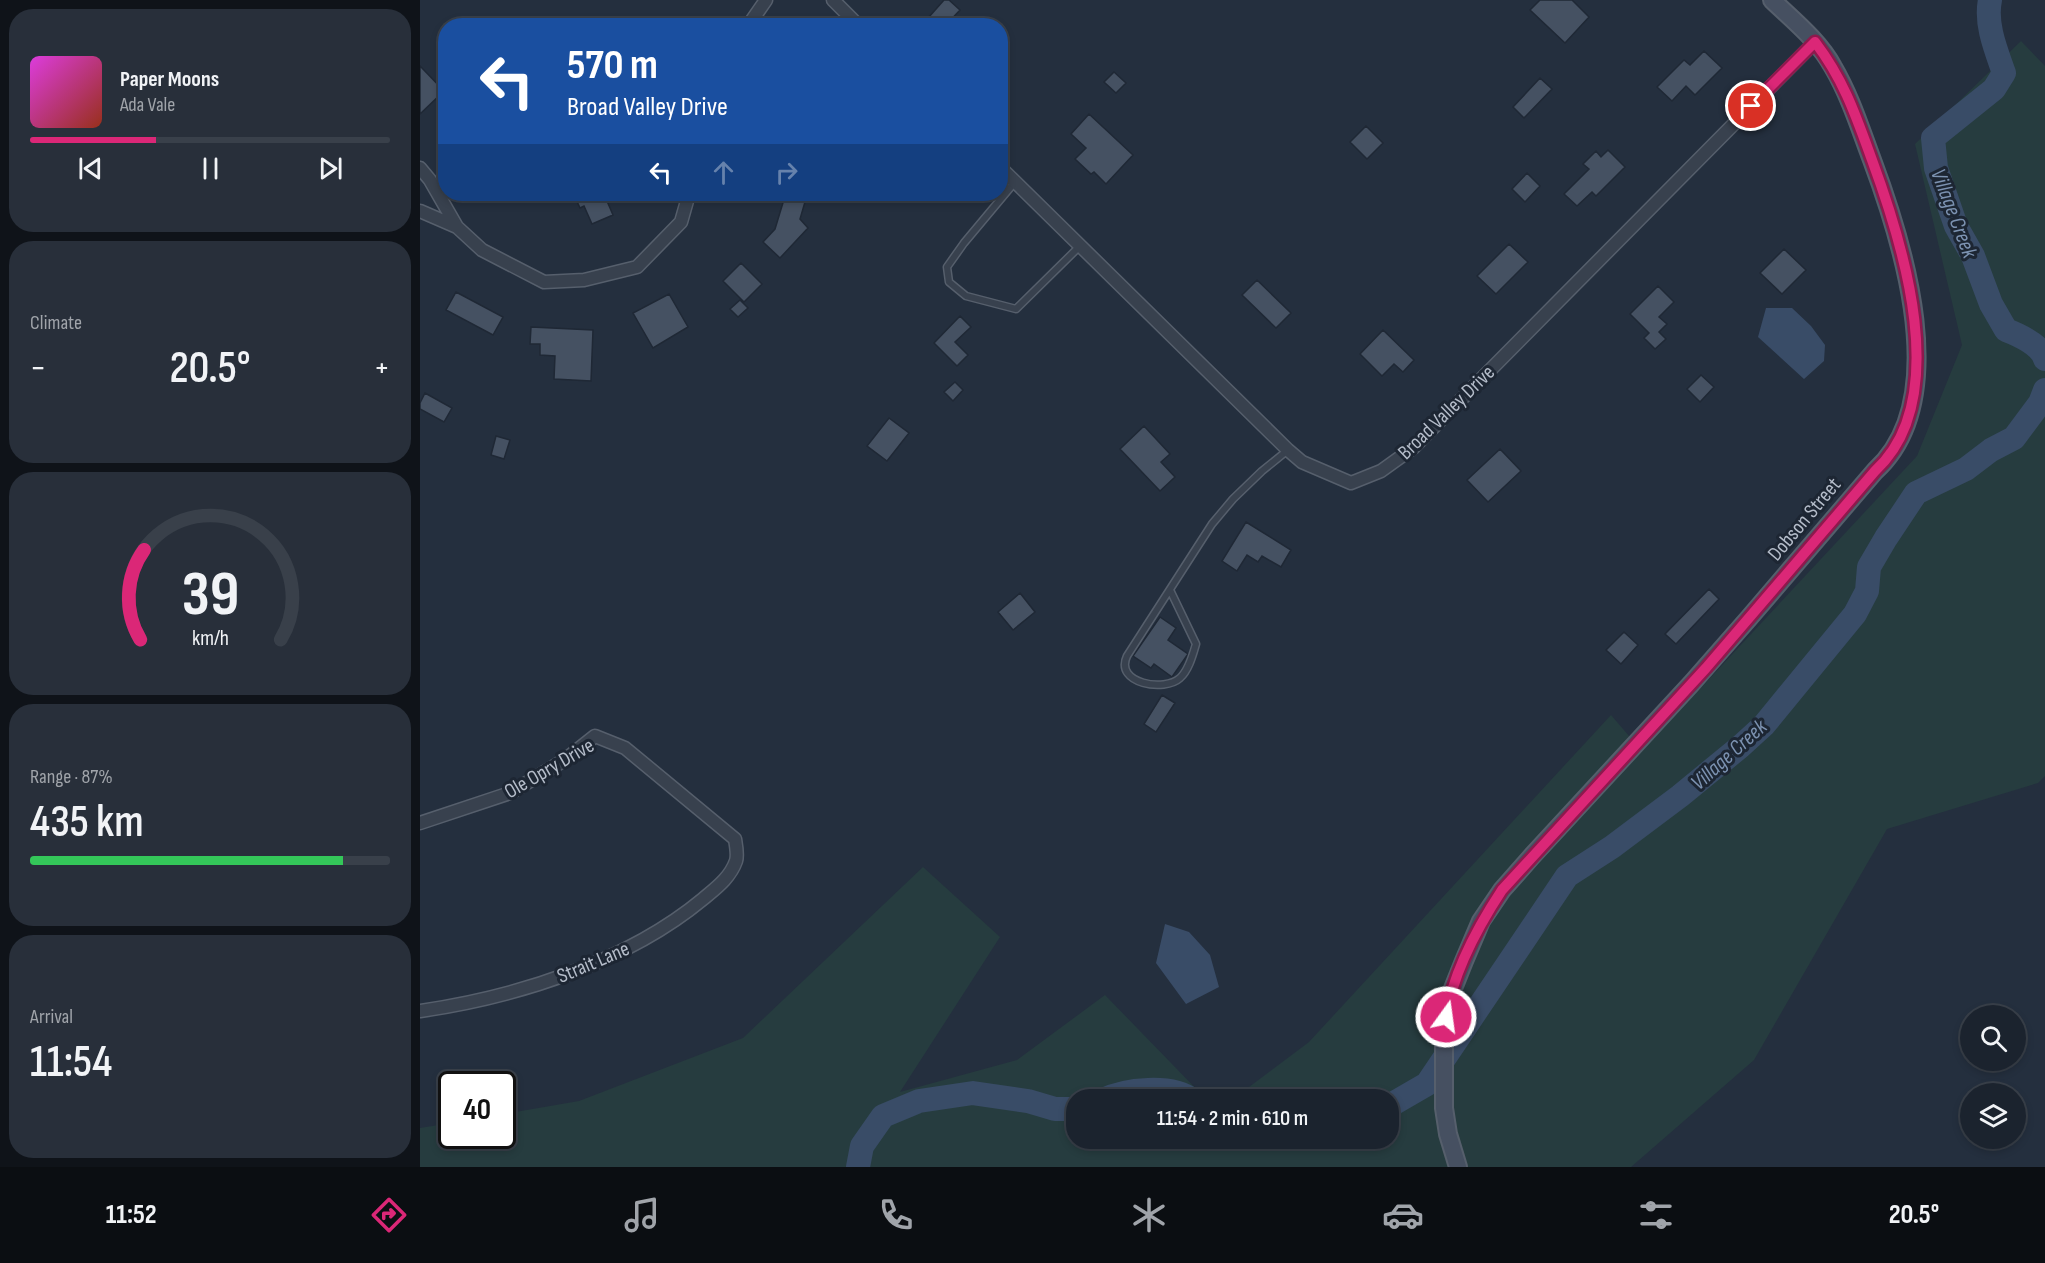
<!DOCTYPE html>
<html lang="en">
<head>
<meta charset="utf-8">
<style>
  :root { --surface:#1b232e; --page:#282f3a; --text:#f1f3f6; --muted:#a0a4aa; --line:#39404a; --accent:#db2777 }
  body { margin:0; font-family:"Sofia Sans Condensed",sans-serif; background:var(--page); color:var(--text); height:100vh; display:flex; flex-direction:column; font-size:22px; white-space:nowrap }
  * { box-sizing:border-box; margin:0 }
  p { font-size:20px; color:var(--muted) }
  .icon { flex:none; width:33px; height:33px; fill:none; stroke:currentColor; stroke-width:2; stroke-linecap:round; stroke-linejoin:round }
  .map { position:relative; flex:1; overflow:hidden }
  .drawer { display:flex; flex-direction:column; gap:9px; padding:9px; background:#0f1319; width:420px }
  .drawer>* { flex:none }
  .banner { position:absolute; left:18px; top:18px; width:570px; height:183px; border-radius:24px; box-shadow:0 3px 9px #0003,0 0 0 2px var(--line); background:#1a4fa0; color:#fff; overflow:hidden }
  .tools { position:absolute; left:1540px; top:1005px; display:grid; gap:12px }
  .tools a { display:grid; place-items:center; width:66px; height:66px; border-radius:50%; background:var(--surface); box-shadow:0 3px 9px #0003,0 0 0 2px var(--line); font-size:30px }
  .speed { position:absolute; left:18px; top:1071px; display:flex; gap:12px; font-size:30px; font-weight:700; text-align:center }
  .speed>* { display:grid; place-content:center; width:78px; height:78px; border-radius:50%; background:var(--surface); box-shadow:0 3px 9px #0003,0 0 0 2px var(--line); line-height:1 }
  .speed .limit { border:3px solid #111; border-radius:9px; background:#fff; color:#111 }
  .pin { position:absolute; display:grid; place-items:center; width:51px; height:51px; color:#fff; margin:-26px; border:3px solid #fff; border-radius:50%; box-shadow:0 2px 6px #0007 }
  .me { position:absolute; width:66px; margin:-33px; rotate:14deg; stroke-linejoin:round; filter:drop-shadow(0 0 4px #0008) }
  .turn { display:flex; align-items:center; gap:21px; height:126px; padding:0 30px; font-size:27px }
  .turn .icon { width:78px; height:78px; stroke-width:2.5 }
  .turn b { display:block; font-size:42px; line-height:51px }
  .lanes { display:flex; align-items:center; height:57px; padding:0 30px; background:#0003; justify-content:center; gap:30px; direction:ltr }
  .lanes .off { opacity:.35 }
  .big { font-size:45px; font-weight:600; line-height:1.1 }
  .drawer .widget { flex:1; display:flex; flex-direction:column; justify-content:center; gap:9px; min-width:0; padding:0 21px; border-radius:24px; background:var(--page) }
  .drawer .dial { align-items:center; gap:0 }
  .dial svg { height:156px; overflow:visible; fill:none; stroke:var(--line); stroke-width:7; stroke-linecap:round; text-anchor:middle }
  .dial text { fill:var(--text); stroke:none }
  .song { display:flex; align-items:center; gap:18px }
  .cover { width:72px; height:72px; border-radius:9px; background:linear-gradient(135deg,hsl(300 70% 55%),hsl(10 70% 35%)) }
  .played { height:6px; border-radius:3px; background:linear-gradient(90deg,var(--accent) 35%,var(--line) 35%) }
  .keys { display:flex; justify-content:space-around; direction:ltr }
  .heat { display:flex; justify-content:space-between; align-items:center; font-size:33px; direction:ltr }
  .charge { height:9px; border-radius:4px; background:linear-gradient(90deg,#34c759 87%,var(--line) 0) }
  .trip { position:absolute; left:646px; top:1089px; width:333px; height:60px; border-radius:24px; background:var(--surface); box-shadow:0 3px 9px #0003,0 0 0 2px var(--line); font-weight:600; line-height:60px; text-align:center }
  .tab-bar { display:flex; height:96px; justify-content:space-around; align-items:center; background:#0b0e12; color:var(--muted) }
  .tab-bar .icon { width:42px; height:42px }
  .tab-bar .on { color:var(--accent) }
  .tab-bar b { font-size:27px; color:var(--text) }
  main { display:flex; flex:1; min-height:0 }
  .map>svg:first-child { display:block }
</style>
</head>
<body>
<main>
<section class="drawer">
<div class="widget">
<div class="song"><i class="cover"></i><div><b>Paper Moons</b><p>Ada Vale</p></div></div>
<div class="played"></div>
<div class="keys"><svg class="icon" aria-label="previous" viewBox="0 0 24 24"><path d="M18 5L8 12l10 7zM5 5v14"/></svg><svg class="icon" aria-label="pause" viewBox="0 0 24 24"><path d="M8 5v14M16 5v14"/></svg><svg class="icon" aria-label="next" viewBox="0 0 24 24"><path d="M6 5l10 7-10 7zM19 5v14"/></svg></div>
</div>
<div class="widget"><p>Climate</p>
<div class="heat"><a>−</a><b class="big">20.5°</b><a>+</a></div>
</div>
<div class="widget dial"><svg viewBox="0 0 100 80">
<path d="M14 69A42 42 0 1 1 86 69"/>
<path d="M14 69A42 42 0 0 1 16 23" stroke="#db2777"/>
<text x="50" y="56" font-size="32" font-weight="700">39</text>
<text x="50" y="72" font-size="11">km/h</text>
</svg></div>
<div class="widget"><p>Range · 87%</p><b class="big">435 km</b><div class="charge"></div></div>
<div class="widget"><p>Arrival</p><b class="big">11:54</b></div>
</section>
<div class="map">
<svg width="1625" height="1167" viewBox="0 0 1625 1167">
  <rect width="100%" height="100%" fill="#242f3e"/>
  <!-- green -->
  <path fill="#263c3f" d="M1601 41 1625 66V776L1618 783 1467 829 1334 1060 1211 1167H0V1128L31 1123 32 1136H82L83 1114 159 1101 323 1038 503 867 580 937 480 1092 597 1060 685 995 786 1099 657 1100V1138H969V1100L813 1099 889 1042 1191 715 1222 751 1497 456 1542 345 1495 144Z"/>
  <!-- water -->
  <path fill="#394c67" d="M1346 308H1372L1391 326 1405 345 1404 361 1384 379 1338 337Z
    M745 924 769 932 790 955 799 987 766 1004 736 963Z"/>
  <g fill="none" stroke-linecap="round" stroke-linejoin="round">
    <!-- river -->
    <path stroke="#394c67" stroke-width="24" d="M1570 0C1565 24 1576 50 1584 73L1574 89 1513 138 1516 168 1536 226 1553 256 1571 304 1586 330C1599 335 1621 345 1625 359
      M683 1100C705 1089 752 1084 772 1100
      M969 1106 1007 1084 1147 876 1192 847 1260 796 1321 746 1344 725 1435 614 1447 591 1449 567 1466 538 1496 493 1546 469 1571 450 1594 438 1620 403 1625 390
      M438 1167 442 1146 463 1116 499 1101 553 1093 608 1101 635 1109H657"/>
  </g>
  <!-- building -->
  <path fill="#455162" stroke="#1f2835" stroke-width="1.5" d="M524 0H529L540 10 525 26H501Z
    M1120 0H1152L1169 17 1145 43 1110 10Z
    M1284 51 1302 68 1275 95 1266 86 1252 101 1237 87 1264 60 1270 65Z
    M0 66 24 91 0 114Z
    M694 72 706 83 696 93 684 82Z
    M1120 78 1132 89 1104 118 1093 107Z
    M669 114 713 155 686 184 674 172 671 174 655 159 666 148 651 134Z
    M946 126 963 143 947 159 930 142Z
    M1188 150 1205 167 1176 196 1172 192 1157 206 1144 194 1169 169 1163 164 1176 151 1181 157Z
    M1107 173 1120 186 1105 202 1092 189Z
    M165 194H184L193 215 172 224 164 206 160 208 155 197Z
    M365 196 385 202 380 219 388 228 360 258 343 242 355 229Z
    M1089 244 1108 262 1076 294 1057 276Z
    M1364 249 1386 270 1362 294 1340 273Z
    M321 263 342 284 324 302 303 281Z
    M837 280 871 313 856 328 822 295Z
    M1238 286 1254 302 1239 317 1247 324 1239 332 1246 339 1235 349 1224 338 1229 333 1210 314Z
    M36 292 83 317 73 335 26 310Z
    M249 294 268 327 233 348 213 313Z
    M320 300 328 308 318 317 310 309Z
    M540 316 551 327 535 342 548 355 537 366 514 343Z
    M111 327 173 330 171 381 134 379 135 356 120 355V344H110Z
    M963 330 994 360 983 372 974 364 962 376 940 354Z
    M1281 375 1294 387 1280 402 1267 389Z
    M535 382 543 390 533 401 524 392Z
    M5 393 32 408 24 422 0 409V403Z
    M469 418 489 433 467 461 447 446Z
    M724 426 750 454 741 462 755 477 740 491 700 449Z
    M76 436 90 440 84 459 71 455Z
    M1080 449 1101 471 1068 502 1047 480Z
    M826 522 871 550 861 567 842 556 838 562 827 555 817 571 802 561Z
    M1289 589 1299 599 1256 644 1245 634Z
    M600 593 615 612 593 630 578 612Z
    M740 617 756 628 748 640 768 654 752 677 734 664 731 668 713 656Z
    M1204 632 1218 645 1201 664 1186 650Z
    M742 695 755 703 736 732 724 724Z"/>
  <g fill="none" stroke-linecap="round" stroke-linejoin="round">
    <!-- lane casing -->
    <g stroke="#565f6c" stroke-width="9">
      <path id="lane" d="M595 182 544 243 527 267 529 282 546 296 596 309 660 246
        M750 590 776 644C773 654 769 670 760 678 745 692 694 684 707 656L792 524 813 499 842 471 868 450"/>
    </g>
    <!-- street casing -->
    <g stroke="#565f6c" stroke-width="15">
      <path id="street" d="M413 0 439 26
        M328 26 346 0
        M580 167 868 450 882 462 931 483 961 471 993 448 1395 42
        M0 168 10 180 37 227
        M0 211 37 227 62 250 124 282 164 280 217 267 261 222 269 194
        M0 823 90 793 146 759 175 736 205 748 315 839C316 845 318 855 316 861 310 878 296 888 283 899 207 962 97 997 0 1011"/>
    </g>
    <!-- secondary casing -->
    <g stroke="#565f6c" stroke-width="20">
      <path id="secondary" d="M1038 1167 1028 1134 1024 1108V1034L1028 1001 1044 961 1061 921 1082 890 1112 856 1271 684 1329 618 1455 471C1533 400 1483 243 1452 160 1440 128 1430 96 1413 67 1399 41 1374 21 1352 0"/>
    </g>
    <!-- lane -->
    <use href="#lane" stroke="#38414e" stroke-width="6"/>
    <!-- street -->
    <use href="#street" stroke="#38414e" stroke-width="12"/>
    <!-- secondary -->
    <use href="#secondary" stroke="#465061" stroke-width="16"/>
  </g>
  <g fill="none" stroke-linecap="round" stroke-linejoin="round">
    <!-- route casing -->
    <g stroke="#8e194d" stroke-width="15">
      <path id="route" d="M1026 1017C1033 972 1057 928 1082 890L1286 668 1455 471C1533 400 1483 244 1452 160 1436 116 1424 80 1395 42L1331 106"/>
    </g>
    <!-- route -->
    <use href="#route" stroke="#db2777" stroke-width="10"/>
  </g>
  <g text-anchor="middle" stroke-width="6" stroke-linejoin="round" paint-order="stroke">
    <!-- street labels -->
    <g font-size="21" fill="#b4bcc9" stroke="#1d2633">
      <text transform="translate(1026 412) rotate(-44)" y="7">Broad Valley Drive</text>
      <text transform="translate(1384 519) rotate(-50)" y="7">Dobson Street</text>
      <text transform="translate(129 768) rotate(-30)" y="7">Ole Opry Drive</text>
      <text transform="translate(173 962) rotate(-23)" y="7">Strait Lane</text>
    </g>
    <!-- water labels -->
    <g font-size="22" font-style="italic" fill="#7c92b1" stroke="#1d2633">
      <text transform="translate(1535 213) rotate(69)" y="8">Village Creek</text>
      <text transform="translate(1308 754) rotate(-42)" y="8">Village Creek</text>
    </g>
  </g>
</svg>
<div class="tools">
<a><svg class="icon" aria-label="search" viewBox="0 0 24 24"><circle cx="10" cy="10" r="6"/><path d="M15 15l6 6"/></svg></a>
<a><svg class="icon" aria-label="layers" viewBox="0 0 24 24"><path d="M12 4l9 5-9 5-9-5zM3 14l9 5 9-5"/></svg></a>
</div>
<div class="speed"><div class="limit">40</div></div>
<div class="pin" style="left:1331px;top:106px;background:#d93025"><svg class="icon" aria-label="arrive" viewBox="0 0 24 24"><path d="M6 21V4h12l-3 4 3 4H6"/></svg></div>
<svg class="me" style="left:1026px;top:1017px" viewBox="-20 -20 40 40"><circle r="17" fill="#db2777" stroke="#fff" stroke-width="3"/><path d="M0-11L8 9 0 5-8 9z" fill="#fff"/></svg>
<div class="trip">11:54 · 2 min · 610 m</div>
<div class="banner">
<div class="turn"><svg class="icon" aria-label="left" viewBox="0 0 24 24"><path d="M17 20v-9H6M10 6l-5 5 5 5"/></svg><div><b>570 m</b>Broad Valley Drive</div></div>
<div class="lanes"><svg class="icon" aria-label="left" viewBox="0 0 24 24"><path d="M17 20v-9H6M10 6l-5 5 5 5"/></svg><svg class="icon off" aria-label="ahead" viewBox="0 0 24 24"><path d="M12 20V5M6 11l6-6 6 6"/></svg><svg class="icon off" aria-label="right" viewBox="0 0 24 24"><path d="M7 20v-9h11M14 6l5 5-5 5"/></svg></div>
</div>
</div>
</main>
<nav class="tab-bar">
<b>11:52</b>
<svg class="icon on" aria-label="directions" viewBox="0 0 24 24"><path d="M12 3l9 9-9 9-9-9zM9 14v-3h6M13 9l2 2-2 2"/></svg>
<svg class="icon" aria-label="music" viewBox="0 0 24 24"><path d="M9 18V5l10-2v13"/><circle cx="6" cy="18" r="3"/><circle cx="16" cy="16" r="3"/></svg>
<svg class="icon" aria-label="phone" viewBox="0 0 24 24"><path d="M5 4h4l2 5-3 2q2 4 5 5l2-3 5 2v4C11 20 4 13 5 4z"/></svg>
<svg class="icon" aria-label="climate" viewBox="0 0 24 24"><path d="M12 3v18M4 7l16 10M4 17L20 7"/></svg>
<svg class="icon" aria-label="car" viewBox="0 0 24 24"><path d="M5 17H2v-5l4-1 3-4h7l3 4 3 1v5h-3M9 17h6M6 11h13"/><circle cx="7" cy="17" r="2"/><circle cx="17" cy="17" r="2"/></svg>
<svg class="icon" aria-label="filters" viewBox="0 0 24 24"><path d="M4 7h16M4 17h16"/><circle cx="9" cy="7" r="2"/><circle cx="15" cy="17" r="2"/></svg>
<b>20.5°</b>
</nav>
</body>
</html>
